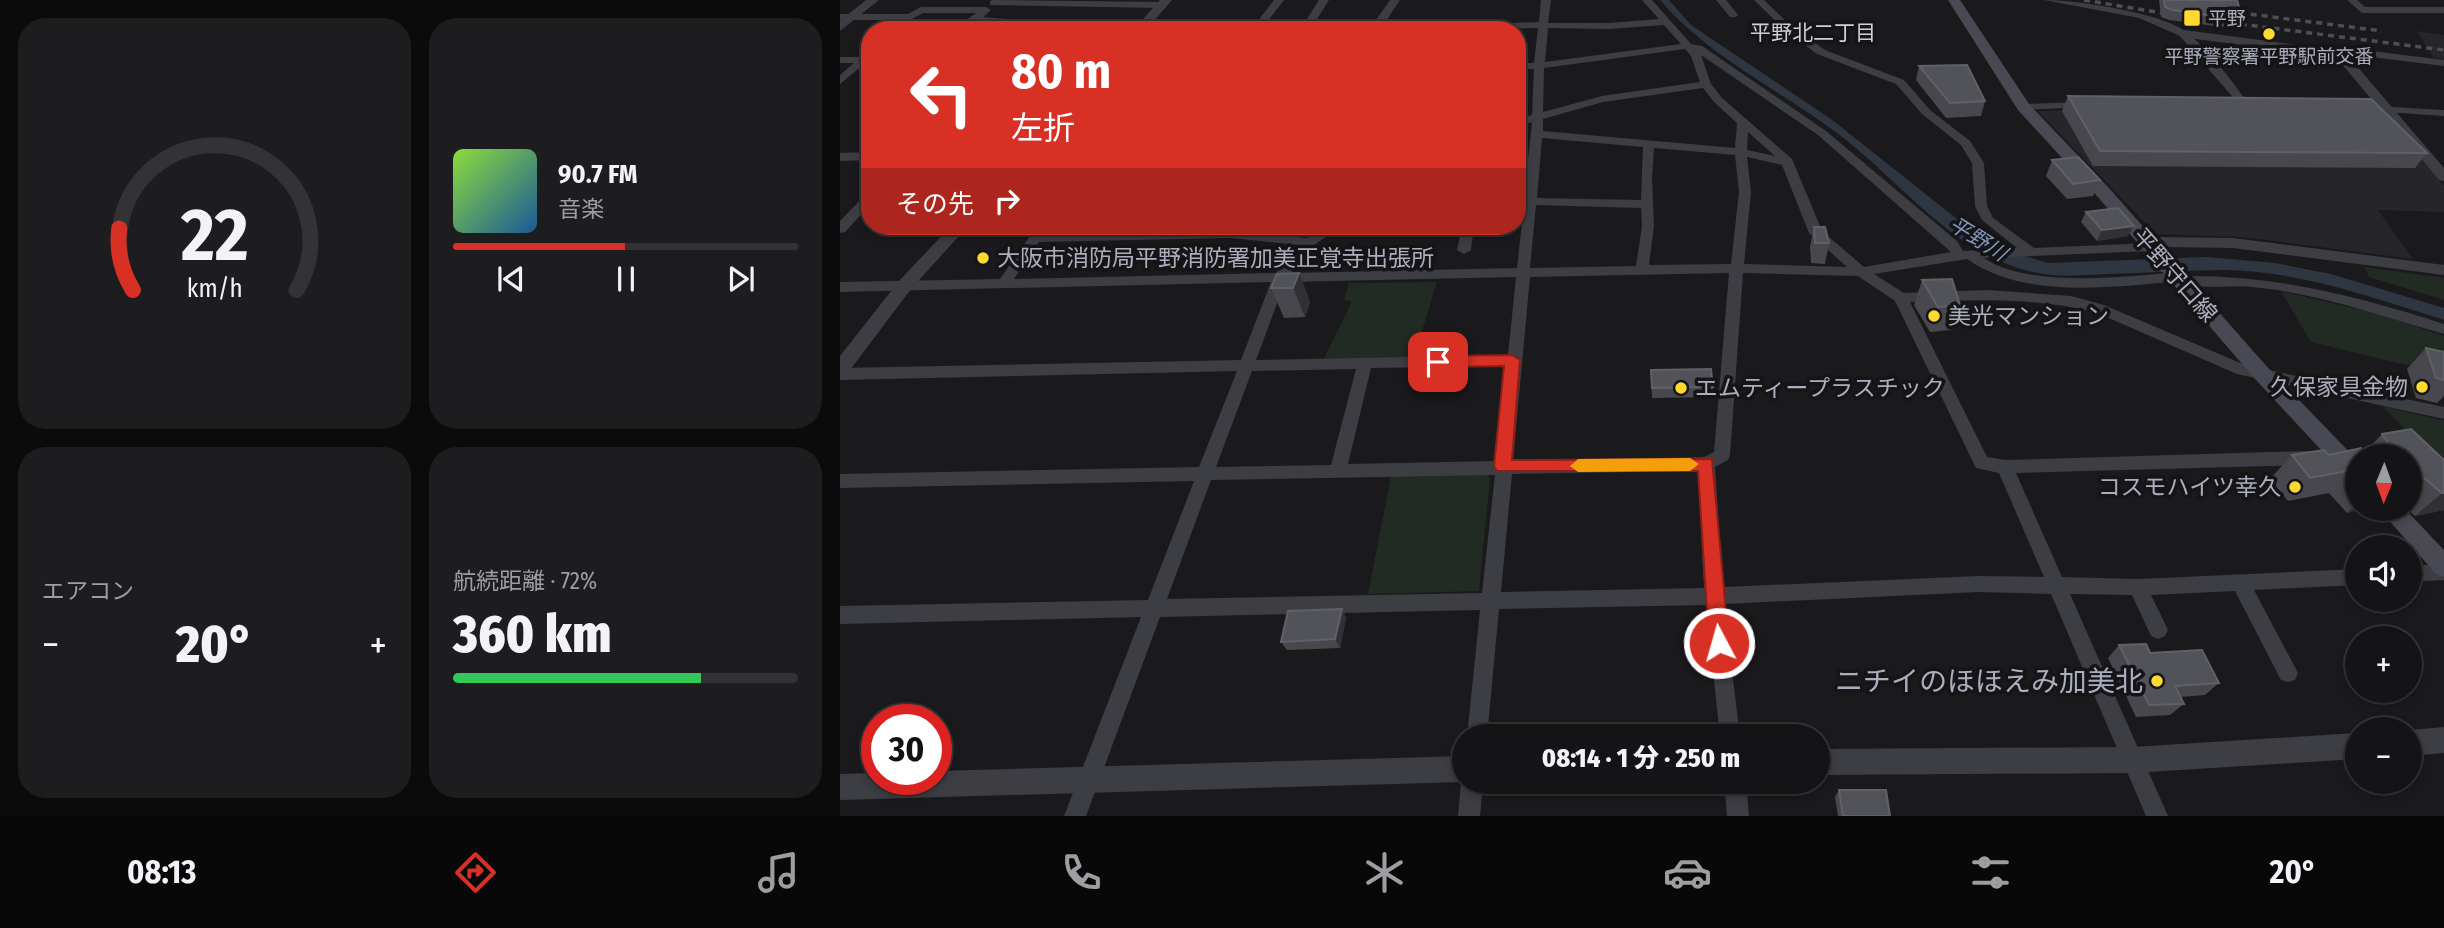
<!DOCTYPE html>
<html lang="ja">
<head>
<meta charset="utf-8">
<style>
  :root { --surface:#141416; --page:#1d1d1f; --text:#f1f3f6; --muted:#9d9ea1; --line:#333335; --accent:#d93025 }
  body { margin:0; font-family:"Fira Sans Condensed","Noto Sans JP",sans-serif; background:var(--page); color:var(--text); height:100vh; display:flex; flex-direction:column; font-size:26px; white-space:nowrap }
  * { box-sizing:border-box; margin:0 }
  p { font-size:23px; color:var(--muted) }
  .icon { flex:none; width:38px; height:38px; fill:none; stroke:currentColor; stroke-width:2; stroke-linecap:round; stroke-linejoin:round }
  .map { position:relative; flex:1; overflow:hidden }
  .panel { display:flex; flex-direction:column; gap:18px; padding:18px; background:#0b0b0c; width:840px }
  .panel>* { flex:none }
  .hud { position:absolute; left:21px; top:21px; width:665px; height:214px; border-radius:28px; box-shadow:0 4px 10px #0003,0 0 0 2px var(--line); background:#d93025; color:#fff; overflow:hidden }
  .needle { width:46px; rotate:181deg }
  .tools { position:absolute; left:1505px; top:444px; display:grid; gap:14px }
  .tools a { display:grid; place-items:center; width:77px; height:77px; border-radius:50%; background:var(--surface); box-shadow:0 4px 10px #0003,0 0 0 2px var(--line); font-size:35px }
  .speed { position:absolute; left:21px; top:704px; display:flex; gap:14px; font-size:35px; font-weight:700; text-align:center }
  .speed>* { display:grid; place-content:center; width:91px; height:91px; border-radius:50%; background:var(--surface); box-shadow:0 4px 10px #0003,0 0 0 2px var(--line); line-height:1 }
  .speed .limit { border:10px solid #d22; background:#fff; color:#111 }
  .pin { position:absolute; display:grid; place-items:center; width:60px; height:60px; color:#fff; margin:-30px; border-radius:14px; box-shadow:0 4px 10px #0006 }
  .me { position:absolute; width:77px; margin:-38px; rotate:354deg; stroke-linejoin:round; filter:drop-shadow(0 0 5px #0008) }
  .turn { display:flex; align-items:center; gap:24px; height:147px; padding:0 35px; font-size:32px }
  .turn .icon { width:91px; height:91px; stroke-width:2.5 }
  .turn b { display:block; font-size:49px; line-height:60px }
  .then { display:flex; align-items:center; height:66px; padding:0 35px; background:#0003; gap:14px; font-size:26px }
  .big { font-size:52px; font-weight:800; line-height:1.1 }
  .panel .tile { flex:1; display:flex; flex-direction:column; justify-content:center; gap:10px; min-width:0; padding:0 24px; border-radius:28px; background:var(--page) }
  .panel .dial { align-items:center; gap:0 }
  .dial svg { height:182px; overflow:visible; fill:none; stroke:var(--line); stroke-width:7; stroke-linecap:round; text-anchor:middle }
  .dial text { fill:var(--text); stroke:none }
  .song { display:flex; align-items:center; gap:21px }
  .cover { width:84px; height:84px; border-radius:10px; background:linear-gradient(135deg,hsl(90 70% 55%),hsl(210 70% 35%)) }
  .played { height:7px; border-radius:4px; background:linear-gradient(90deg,var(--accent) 50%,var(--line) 50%) }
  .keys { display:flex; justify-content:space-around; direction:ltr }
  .heat { display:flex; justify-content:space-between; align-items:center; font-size:38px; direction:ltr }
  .charge { height:10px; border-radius:5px; background:linear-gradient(90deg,#34c759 72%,var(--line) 0) }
  .panel .tiles { flex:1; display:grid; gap:18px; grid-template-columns:repeat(2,1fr) }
  .trip { position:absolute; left:612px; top:724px; width:378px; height:70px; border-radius:35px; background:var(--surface); box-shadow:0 4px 10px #0003,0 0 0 2px var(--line); font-weight:800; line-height:70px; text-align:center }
  .dock { display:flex; height:112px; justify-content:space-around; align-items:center; background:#080809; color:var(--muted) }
  .dock .icon { width:49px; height:49px }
  .dock .current { color:var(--accent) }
  .dock b { font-size:32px; color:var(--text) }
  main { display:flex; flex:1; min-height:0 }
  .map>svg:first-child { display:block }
</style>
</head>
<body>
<main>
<section class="panel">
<div class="tiles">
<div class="tile dial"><svg viewBox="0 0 100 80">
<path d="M14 69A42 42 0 1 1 86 69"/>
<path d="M14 69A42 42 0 0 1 8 42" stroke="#d93025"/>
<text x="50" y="56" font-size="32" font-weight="700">22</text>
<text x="50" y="72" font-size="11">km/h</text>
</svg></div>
<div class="tile">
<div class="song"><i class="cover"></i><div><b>90.7 FM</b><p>音楽</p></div></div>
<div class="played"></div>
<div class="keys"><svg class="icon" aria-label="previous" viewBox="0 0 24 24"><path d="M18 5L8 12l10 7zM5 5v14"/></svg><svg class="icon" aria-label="pause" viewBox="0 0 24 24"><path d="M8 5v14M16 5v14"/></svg><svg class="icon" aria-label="next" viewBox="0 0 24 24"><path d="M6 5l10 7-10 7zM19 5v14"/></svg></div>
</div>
<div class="tile"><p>エアコン</p>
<div class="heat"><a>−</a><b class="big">20°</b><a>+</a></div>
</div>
<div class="tile"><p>航続距離 · 72%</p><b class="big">360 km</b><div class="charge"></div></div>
</div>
</section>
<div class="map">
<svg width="1604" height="816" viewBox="0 0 1604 816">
  <rect width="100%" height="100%" fill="#1a1a1d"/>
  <!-- built -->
  <path fill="#26262a" d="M1577 31 1604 35V59L1594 58Z
    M1408 106 1542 113 1604 186V212L1538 210 1573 259 1403 237 1316 234 1198 111Z"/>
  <!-- green -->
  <path fill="#212b24" d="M1525 267 1604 278V300L1529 277Z
    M597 282 574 357 484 359 512 301 504 300 509 283Z
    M1441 291 1538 314 1604 336V374L1471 342Z
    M1542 406 1604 421V464L1595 460Z
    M644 473 650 478 639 591 528 594 551 476Z"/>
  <!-- water -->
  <path fill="#2e3642" d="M820 0H829L851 25 991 119 1151 246 1208 263 1367 257 1435 263 1491 274 1604 308V320C1534 298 1463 272 1388 270 1348 270 1307 273 1267 274 1242 275 1217 278 1193 272 1112 254 1060 180 997 133 938 89 868 56 820 0Z"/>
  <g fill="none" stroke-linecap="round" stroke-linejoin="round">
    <!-- minor -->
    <path fill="#3d3d44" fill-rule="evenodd" d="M153 0 321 2 326 5 321 8 150 5V1Z
      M434 0H444L421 30H411Z
      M479 0H489L470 30H460Z
      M550 0H560L542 27 699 22 701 0H711L708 23H769L819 19 802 0H812L851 44 862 46 986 131 1117 241 1123 251 1177 248 1142 220 1135 206 1132 163 1121 145 1082 114 1056 84 977 54 945 30 914 0H924L951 26 985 50 1064 80 1090 110 1130 141 1144 163 1147 206 1153 218 1194 248 1311 243 1318 247 1311 251 1144 258C1187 288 1286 277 1337 272L1343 276C1435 275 1518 296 1604 324V334C1540 316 1479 293 1412 287 1395 285 1343 290 1333 282 1267 287 1184 299 1127 259L1034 274 1064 293 1147 290 1231 296 1264 305 1405 365 1604 407V419L1397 374 1255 312C1195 297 1131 300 1070 302L1147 457 1165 460 1469 451 1475 453 1477 458 1475 463 1469 465 1176 473 1222 577 1298 579 1517 569V585L1414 590 1458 673 1455 680 1448 682 1441 680 1395 591 1311 595 1328 630 1325 636 1318 639 1311 636 1292 595 1230 594 1328 816H1306L1211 594 1139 592 884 604 900 737H880L866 605 659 609 647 737H627L640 610 320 617 246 816H224L301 617 0 624V606L308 600 354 481 0 488V474L359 467 397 371 0 380V368L401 360 431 282 0 292V282L160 279 197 226H209L204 234 390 230 467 238 487 226H502L474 245 451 273 677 268 684 205H677V197H684L692 122 677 126V119L692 115 694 69H677V63H694L698 28 529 30ZM824 25 841 44 705 62 708 28 769 29ZM845 49 851 56 860 82 762 96 703 112 704 68ZM861 55 978 135 1111 252 1024 267 982 231 952 159 882 98 871 84ZM863 88 874 102 897 123 895 148 703 131V119L763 102ZM908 132 935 156 907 150ZM702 138 803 147 801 200 697 198ZM814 148 895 155 899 192 891 264 809 265 814 226 812 178ZM907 157 942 165 969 233 1007 267 904 264 911 192ZM696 205 801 208 802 226 796 266 690 268ZM390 238 459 245 436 273 174 279 199 242ZM889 273 874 452 864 457 673 461 690 277ZM903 273 1018 276 1055 301 1136 468 1159 473 1204 577 1139 576 883 587 875 467 888 460 890 455ZM676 277 668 355 416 360 445 282ZM666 366 656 461 508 464 531 368ZM516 369 491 465 376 467 412 371ZM858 471 864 588 661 592 672 474ZM655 475 642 593 327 599 371 480Z
      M876 0H886L898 15 896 17H890Z
      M1204 0C1236 0 1326 13 1349 34 1370 52 1389 77 1405 99L1396 101 1340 36 1299 18Z
      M1507 0H1517L1525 7H1604V13H1522Z
      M81 7H146L151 10 143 17 190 21 195 24 190 27 136 22 125 30H113L136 13H83L70 20H0V14H68Z
      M1523 50 1604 60V66L1523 56 1500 57 1495 54 1500 51Z
      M0 57H24L29 60 0 84V75L14 63H0Z
      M1244 102 1248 103V107L1183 110 1177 107 1183 104Z
      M1535 106 1604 110V116L1531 111 1529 109Z
      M30 152V160L0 161V153Z
      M30 193V205L5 232 0 233V221L26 194Z
      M622 226H634L631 250 624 254 617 250Z
      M1604 564V580L1570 582V566Z
      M625 774V782H643L640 816H618L621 782Z
      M884 782H906L909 816H887Z"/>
    <!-- tertiary -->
    <path fill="#3d3d44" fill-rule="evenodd" d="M26 0H39L0 31V21Z
      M320 0H332L306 30H293Z
      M1344 30 1504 51 1604 168V181L1599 180 1496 57 1340 37 1338 34Z
      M111 226H128L71 289 7 374 0 376V356L59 281Z
      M1320 237 1393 238 1604 265V275L1393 248 1323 247 1311 252 1305 251V243Z
      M1604 727V753L1570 756V730Z
      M1517 733V759L1292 773 978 775V749L1292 747Z
      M625 756V782L0 800V774L37 773V779H96V771Z"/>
    <!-- secondary -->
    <path fill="#484952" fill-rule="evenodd" d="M1108 0H1120L1189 104 1269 188 1430 370 1517 460V483L1509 480 1416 380 1257 196 1178 110Z
      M1539 509H1565L1604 550V577L1595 573Z"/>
    <!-- rail -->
    <path stroke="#4d4e57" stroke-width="3.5" stroke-dasharray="6 5" stroke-linecap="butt" d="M1244 0 1340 16
      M1378 10 1542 31
      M1368 20 1604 50"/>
  </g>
  <!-- wall -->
  <path fill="#48474d" d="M1319 0H1397L1400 10 1396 20 1387 19 1383 27 1329 20 1321 17Z
    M1079 66 1145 101 1141 116 1106 118 1076 80Z
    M1228 96 1587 153 1575 168 1253 166 1222 111Z
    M1212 160 1260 180 1253 196 1227 199 1206 176Z
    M1246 212 1288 236 1257 241 1241 222Z
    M974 227 989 243 985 264 971 263 970 247Z
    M459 273 470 302 465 317 444 318 431 288Z
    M1082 280 1120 305 1111 330 1090 332 1074 305Z
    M1586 348 1604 352V396L1597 403 1576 398 1567 369Z
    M811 370 873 387 872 397 812 398Z
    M1542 434 1604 460V510L1575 516 1567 509H1570V457H1517V509L1507 513 1489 493 1448 501 1430 479 1452 455H1489L1525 452Z
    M502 609 506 618 500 648 447 650 441 642Z
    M1279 645 1310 653 1379 683 1365 695 1340 697 1344 704 1330 715 1296 717 1268 658Z
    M999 790 1050 816H998L995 797Z"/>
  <!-- shaded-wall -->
  <path fill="#313035" d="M1294 226 1288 236 1257 241 1262 230Z
    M459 273 470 302 465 317 453 288Z
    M1584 478 1570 490V481Z
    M1602 493H1604V510L1575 516Z
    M1517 504V509H1523L1507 513Z
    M502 609 506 618 500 648 495 639Z"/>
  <!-- building -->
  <path fill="#525259" stroke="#606069" stroke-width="2" d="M1324 0H1397L1400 10 1386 8 1388 18 1333 10 1325 7Z
    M1127 65 1145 101 1110 103 1079 66Z
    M1228 96 1531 99 1587 153 1260 151Z
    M1238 157 1260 180 1233 184 1212 160Z
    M1278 208 1294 226 1262 230 1246 212Z
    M974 227H985L989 243H975Z
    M459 273 453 288H431L437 274Z
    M1112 279 1120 305 1098 307 1082 280Z
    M1586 348 1604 352V380L1596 378Z
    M871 369 873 387 812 388 811 370Z
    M1571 429 1604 460V493H1602L1584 478 1570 481V457H1543L1544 443H1548L1542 434Z
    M1521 448 1530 457H1517V476L1512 470 1470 478 1452 455 1484 450 1489 455Z
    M502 609 495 639 441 642 448 611Z
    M1306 644 1310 653 1362 650 1379 683 1335 686 1344 704 1309 705 1279 645Z
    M999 790H1046L1050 816H1003Z"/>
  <!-- route -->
  <path fill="#d93025" stroke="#8d1f18" stroke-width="2" d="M672 355 680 360 672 460 872 459 889 643 886 649 879 652 872 649 869 643 858 471H657L654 466 664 366 598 367 591 362 598 356Z"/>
  <!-- slow -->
  <path fill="#f59e0b" d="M850 458 859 464 850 471 738 472 730 466 738 459Z"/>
  <!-- markers -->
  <g fill="#ffd930" stroke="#151518" stroke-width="2.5">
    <rect x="1343" y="9" width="18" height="18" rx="3.5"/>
    <circle cx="1429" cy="34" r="7"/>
    <circle cx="143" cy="258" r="7"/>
    <circle cx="1094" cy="316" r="7"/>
    <circle cx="1582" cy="387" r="7"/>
    <circle cx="841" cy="388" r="7"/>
    <circle cx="1455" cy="487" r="7"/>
    <circle cx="1317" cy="681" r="7"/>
  </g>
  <g text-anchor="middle" stroke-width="7" stroke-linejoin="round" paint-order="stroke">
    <!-- far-poi labels -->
    <g font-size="19" fill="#acaebd" stroke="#151518" text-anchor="start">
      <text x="1368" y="25">平野</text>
      <text x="1429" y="63" text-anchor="middle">平野警察署平野駅前交番</text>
    </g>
    <!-- far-neighbourhood labels -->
    <g font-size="21" fill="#cdced9" stroke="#151518">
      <text x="973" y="40">平野北二丁目</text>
    </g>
    <!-- far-water labels -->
    <g font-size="21" font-style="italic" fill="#8196ba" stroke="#151518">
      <text transform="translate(1138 239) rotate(32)" y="7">平野川</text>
    </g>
    <!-- poi labels -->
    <g font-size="23" fill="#acaebd" stroke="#151518" text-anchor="start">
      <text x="157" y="266">大阪市消防局平野消防署加美正覚寺出張所</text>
      <text x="1108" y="324">美光マンション</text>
      <text x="1568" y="395" text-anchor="end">久保家具金物</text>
      <text x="855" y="396">エムティープラスチック</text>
      <text x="1441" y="495" text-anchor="end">コスモハイツ幸久</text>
    </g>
    <!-- street labels -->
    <g font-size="23" fill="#acaebd" stroke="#151518">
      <text transform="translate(1335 275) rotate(49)" y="8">平野守口線</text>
    </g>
    <!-- near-poi labels -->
    <g font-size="28" fill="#acaebd" stroke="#151518" text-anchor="end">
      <text x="1303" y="691">ニチイのほほえみ加美北</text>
    </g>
  </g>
</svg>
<div class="tools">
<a><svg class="needle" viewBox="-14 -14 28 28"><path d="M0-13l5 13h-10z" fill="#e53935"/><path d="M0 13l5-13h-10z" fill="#9d9ea1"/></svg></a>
<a><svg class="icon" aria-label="sound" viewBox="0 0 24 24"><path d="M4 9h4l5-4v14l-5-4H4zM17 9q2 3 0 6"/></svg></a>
<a>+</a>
<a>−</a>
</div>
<div class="speed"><div class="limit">30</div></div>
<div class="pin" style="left:598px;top:362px;background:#d93025"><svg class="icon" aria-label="arrive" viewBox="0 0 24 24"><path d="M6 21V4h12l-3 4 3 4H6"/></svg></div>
<svg class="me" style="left:879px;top:643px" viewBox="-20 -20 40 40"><circle r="17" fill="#d93025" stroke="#fff" stroke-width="3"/><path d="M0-11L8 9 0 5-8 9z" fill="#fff"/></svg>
<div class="trip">08:14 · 1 分 · 250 m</div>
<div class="hud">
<div class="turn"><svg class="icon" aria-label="left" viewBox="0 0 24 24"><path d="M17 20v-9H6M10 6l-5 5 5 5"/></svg><div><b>80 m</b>左折</div></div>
<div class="then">その先<svg class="icon" aria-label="right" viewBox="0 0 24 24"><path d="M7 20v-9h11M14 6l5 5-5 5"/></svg></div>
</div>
</div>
</main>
<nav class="dock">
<b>08:13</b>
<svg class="icon current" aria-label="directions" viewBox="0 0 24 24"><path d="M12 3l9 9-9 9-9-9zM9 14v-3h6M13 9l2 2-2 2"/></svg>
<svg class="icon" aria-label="music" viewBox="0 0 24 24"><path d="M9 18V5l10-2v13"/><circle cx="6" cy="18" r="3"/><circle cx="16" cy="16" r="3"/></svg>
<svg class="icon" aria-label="phone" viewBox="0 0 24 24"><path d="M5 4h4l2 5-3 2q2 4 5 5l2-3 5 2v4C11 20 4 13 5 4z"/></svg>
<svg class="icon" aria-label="climate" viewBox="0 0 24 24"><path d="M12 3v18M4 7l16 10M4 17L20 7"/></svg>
<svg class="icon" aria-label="car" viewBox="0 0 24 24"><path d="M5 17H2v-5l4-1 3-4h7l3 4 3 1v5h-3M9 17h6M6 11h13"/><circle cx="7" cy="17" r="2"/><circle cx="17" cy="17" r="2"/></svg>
<svg class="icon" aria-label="filters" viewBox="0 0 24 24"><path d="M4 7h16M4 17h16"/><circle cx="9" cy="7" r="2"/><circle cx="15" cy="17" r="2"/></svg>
<b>20°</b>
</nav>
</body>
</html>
